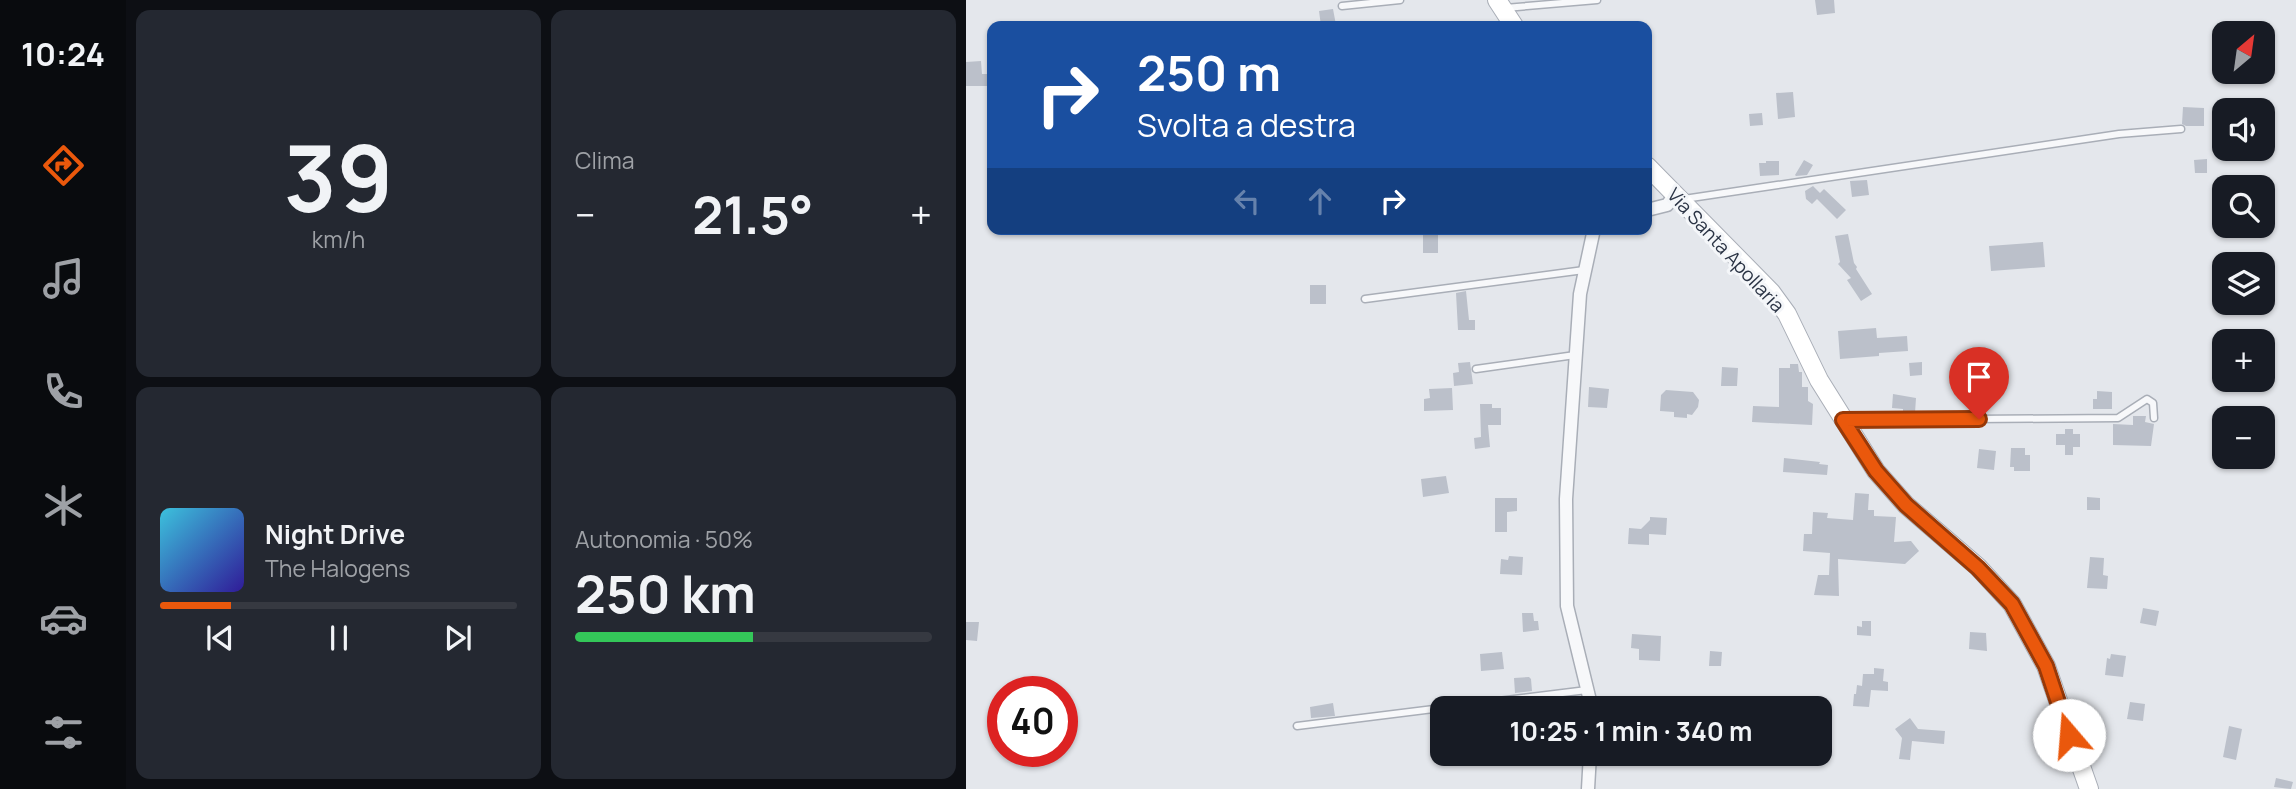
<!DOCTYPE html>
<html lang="it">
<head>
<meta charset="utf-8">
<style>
  :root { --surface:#171b24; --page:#242831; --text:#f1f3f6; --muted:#9ea1a6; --line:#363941; --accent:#ea580c }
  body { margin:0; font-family:Manrope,sans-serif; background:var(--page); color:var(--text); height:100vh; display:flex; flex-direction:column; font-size:26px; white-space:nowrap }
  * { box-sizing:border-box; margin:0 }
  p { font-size:23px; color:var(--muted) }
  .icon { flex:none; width:38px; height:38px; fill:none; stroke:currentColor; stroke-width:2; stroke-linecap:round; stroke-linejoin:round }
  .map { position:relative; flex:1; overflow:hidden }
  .sheet { display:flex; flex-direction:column; gap:10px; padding:10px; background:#0d0f14; width:840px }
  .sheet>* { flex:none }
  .hud { position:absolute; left:21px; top:21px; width:665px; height:214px; border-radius:14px; box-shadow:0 2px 5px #0004; background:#1a4fa0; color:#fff; overflow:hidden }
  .needle { width:46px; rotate:29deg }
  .controls { position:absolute; left:1246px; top:21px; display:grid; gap:14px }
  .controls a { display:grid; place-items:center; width:63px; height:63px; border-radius:14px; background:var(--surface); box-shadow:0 2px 5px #0004; font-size:35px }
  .speed { position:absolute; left:21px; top:676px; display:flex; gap:14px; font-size:35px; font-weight:700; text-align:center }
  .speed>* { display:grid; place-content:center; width:91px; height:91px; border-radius:50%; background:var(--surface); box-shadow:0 2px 5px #0004; line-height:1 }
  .speed .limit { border:10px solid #d22; background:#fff; color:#111 }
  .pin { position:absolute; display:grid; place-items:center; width:60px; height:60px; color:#fff; margin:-72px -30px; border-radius:50% 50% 50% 0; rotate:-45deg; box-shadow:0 0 7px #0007 }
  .pin .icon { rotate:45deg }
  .me { position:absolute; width:77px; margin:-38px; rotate:342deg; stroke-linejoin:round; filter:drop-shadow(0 0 5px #0008) }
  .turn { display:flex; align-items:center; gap:24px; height:147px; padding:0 35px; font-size:32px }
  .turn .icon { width:91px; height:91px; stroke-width:2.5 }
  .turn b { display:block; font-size:49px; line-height:60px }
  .lanes { display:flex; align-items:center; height:66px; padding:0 35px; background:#0003; justify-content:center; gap:35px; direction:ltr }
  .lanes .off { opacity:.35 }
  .big { font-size:52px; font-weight:700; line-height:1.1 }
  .sheet .tile { flex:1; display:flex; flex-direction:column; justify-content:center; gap:10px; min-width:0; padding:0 24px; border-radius:14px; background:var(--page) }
  .sheet .dial { align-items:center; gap:0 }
  .dial b { font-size:91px; line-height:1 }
  .song { display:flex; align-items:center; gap:21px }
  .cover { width:84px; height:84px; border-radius:10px; background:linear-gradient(135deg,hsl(190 70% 55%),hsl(250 70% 35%)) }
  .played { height:7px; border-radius:4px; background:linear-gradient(90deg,var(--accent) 20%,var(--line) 20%) }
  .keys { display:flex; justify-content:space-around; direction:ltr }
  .heat { display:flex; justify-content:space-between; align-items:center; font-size:38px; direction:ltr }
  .charge { height:10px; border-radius:5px; background:linear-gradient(90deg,#34c759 50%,var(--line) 0) }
  .sheet .tiles { flex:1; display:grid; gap:10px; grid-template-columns:repeat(2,1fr) }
  .trip { position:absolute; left:464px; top:696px; width:402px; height:70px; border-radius:14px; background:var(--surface); box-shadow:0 2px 5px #0004; font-weight:700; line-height:70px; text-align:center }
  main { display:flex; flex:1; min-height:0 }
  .dock { display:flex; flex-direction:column; width:126px; justify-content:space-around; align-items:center; background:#090b0e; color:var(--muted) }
  .dock .icon { width:49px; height:49px }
  .dock .on { color:var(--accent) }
  .dock b { font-size:32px; color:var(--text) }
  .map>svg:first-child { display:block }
</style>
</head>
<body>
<main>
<nav class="dock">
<b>10:24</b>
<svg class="icon on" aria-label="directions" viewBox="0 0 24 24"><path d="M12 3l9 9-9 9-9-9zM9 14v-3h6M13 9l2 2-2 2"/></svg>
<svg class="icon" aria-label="music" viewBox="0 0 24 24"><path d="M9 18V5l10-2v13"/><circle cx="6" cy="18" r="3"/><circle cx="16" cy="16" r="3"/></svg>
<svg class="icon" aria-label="phone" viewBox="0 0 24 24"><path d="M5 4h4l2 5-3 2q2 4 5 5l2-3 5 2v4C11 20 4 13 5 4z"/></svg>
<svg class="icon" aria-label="climate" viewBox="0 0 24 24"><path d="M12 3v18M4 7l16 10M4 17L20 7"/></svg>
<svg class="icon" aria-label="car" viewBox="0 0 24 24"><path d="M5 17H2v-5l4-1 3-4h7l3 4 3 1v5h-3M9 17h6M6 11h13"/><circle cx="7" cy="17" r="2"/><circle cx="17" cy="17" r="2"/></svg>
<svg class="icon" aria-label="filters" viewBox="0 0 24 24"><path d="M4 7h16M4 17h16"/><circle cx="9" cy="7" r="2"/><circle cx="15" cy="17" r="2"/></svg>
</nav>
<section class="sheet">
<div class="tiles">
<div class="tile dial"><b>39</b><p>km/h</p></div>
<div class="tile"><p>Clima</p>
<div class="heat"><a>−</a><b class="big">21.5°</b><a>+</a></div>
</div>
<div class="tile">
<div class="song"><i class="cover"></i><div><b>Night Drive</b><p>The Halogens</p></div></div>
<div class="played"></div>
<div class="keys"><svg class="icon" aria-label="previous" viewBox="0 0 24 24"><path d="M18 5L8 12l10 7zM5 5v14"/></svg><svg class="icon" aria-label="pause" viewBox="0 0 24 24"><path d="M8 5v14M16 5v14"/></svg><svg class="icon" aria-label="next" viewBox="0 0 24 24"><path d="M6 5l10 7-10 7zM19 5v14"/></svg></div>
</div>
<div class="tile"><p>Autonomia · 50%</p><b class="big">250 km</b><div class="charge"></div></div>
</div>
</section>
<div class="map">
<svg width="1330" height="789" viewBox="0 0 1330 789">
  <rect width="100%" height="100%" fill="#e4e7ec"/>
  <!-- building -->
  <path fill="#bbc0ca" d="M849 0H868L869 13 851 15Z
    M367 9 370 25 355 26 353 11Z
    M15 61 16 74H21V86H0V62Z
    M827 92 829 117 812 119 810 93Z
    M1217 107 1238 108V126H1220L1216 124Z
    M796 113 797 125 784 126 783 114Z
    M1241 159V173H1229L1228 160Z
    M838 160 847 165 841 175 830 176 829 175Z
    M800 161H813V175L794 176 793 163H800Z
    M901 180 903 195 886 197 884 181Z
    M847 186 854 193 858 189 880 210 871 219 851 199 846 204 840 199 839 191Z
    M882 234 888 263 891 267 890 269 906 294 895 301 881 280 885 278 872 264 874 262 869 236Z
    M457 235H472V253H457Z
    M1077 242 1079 267 1025 271 1023 246Z
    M344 285H360V304H344Z
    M500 291 503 320H509V330H492L490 293Z
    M910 328 911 338 941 336 942 351 913 353V356L874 359 872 331Z
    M1003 358H1015L1016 381H990V363H1003Z
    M504 362 507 384 488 386 487 373 493 372 492 363Z
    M956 362V375L944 376 943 363Z
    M824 364H832L833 372H836V387H842V401L847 404 846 425 786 422 787 406 813 407V368H824Z
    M756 367 772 368 771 386H755Z
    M623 387 643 389 641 408 622 407Z
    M486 388 487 410 458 411V399L464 398 463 389Z
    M700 390 727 392 733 400 732 407 726 415 721 414V418L708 417V412L694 411 695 395Z
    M1131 391 1146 392V409H1127V399H1131Z
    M927 394 950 398 949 413 937 412V409L926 408Z
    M514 404H526V408H535V425H522L524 447 509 449 508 438 515 437Z
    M1167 416H1180L1179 422 1188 424 1185 446 1147 445V424L1167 425Z
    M1099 429H1107V434H1114V447H1107V455H1099V445H1090V434H1099Z
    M1045 448H1059V455H1064V471H1048V467H1044Z
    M1013 449 1030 451 1028 470 1011 468Z
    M818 458 854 462 853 464 862 465 861 475 817 472Z
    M480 476 483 493 457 497 455 479Z
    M889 493 903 494 902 510H908V516L930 517 928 542 945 541 953 551 939 564 872 559 873 596 848 595 852 575H863L864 553 837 551 838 534H846L847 512 862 513 861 518 887 520Z
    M1121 497 1134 498V510H1121Z
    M529 498H551V511L541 512V532H529Z
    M684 517 701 518 700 535 683 534V545L662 544 663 528 675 529 684 520Z
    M543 556 557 557 556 575 534 574 535 559 542 560Z
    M1124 557 1138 558 1137 575 1142 576 1141 589 1121 588Z
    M1177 608 1193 611 1190 626 1174 623Z
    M556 613H567L568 621H572L573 630 557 632Z
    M896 621H905V636L891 635V626L896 627Z
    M0 622H13L11 641 0 640Z
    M1004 632 1020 633 1021 651 1003 649Z
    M666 634 695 636 694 661 673 660V649L665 648Z
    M744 651 756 652 755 666H743Z
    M536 652 538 669 515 671 514 654Z
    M1145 654 1160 656 1157 677 1139 675 1141 658 1144 659Z
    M908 668 918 669 917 681 922 682V691L905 690 903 707 887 706 888 694H890L891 685 896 686 897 674H908Z
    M563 677 565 679 566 691 549 693 548 678Z
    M603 698 604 706 575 709 574 702Z
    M1164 702 1179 704 1177 721 1161 719Z
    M367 703 369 716 345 718 344 707Z
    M944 718 952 729 979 731 978 744 946 741 944 760 933 759 936 738 929 729Z
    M1263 726 1276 729 1270 760 1257 757Z
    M1310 778 1327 782 1325 789 1308 787Z"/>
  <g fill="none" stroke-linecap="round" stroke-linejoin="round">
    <!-- lane casing -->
    <g stroke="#a9aeb7" stroke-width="9">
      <path id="lane" d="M376 6 434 0
        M539 8 631 0
        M718 199 1153 134 1215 129
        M399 299 618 270
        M510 369 609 355
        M883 420 1152 418 1181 399 1187 403 1188 418
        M331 726 621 690"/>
    </g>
    <!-- street casing -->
    <g stroke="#a9aeb7" stroke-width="15">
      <path id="street" d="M681 210 701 205 709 195
        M626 709 601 606 600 499 614 294 628 229
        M622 789 624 754"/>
    </g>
    <!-- secondary casing -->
    <g stroke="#a9aeb7" stroke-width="20">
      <path id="secondary" d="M531 0 548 26
        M681 166 805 292 821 314 853 380 910 471 940 505 1012 567 1046 604 1080 666 1123 789"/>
    </g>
    <!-- lane -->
    <use href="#lane" stroke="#f7f8fa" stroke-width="6"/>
    <!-- street -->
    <use href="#street" stroke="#f7f8fa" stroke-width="12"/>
    <!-- secondary -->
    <use href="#secondary" stroke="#fff" stroke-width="18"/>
  </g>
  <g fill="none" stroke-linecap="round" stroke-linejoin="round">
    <!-- route casing -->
    <g stroke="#983908" stroke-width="18">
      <path id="route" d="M1013 419 877 420 910 471 940 505 1012 568 1046 604 1080 666 1103 735"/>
    </g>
    <!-- route -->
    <use href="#route" stroke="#ea580c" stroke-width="12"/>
  </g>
  <g text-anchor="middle" stroke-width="6" stroke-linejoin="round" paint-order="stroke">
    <!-- street labels -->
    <g font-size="19" fill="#2b3445" stroke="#f4f6f9">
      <text transform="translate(760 250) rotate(47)" y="7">Via Santa Apollaria</text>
    </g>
  </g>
</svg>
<div class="controls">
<a><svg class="needle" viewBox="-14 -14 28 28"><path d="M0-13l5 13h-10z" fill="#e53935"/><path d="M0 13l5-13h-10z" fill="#9ea1a6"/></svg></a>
<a><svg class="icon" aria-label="sound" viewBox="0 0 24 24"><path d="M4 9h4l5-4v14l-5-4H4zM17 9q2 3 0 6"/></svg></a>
<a><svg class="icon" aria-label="search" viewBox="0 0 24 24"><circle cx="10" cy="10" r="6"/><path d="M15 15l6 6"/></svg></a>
<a><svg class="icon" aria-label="layers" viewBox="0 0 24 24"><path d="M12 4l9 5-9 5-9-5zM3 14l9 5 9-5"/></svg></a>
<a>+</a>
<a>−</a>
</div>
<div class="speed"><div class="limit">40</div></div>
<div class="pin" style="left:1013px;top:419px;background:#d93025"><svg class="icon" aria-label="arrive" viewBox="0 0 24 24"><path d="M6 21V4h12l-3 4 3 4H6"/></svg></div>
<svg class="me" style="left:1103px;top:735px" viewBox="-20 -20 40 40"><circle r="19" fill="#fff"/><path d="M0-13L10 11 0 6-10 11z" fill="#ea580c"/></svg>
<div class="trip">10:25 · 1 min · 340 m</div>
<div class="hud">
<div class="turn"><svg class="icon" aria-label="right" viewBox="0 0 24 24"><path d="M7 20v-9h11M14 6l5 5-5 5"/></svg><div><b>250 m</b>Svolta a destra</div></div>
<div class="lanes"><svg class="icon off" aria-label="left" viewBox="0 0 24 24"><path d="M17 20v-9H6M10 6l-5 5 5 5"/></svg><svg class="icon off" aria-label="ahead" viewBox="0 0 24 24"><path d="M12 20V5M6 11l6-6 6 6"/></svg><svg class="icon" aria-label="right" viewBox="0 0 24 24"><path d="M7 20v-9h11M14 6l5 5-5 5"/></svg></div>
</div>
</div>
</main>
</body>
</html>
